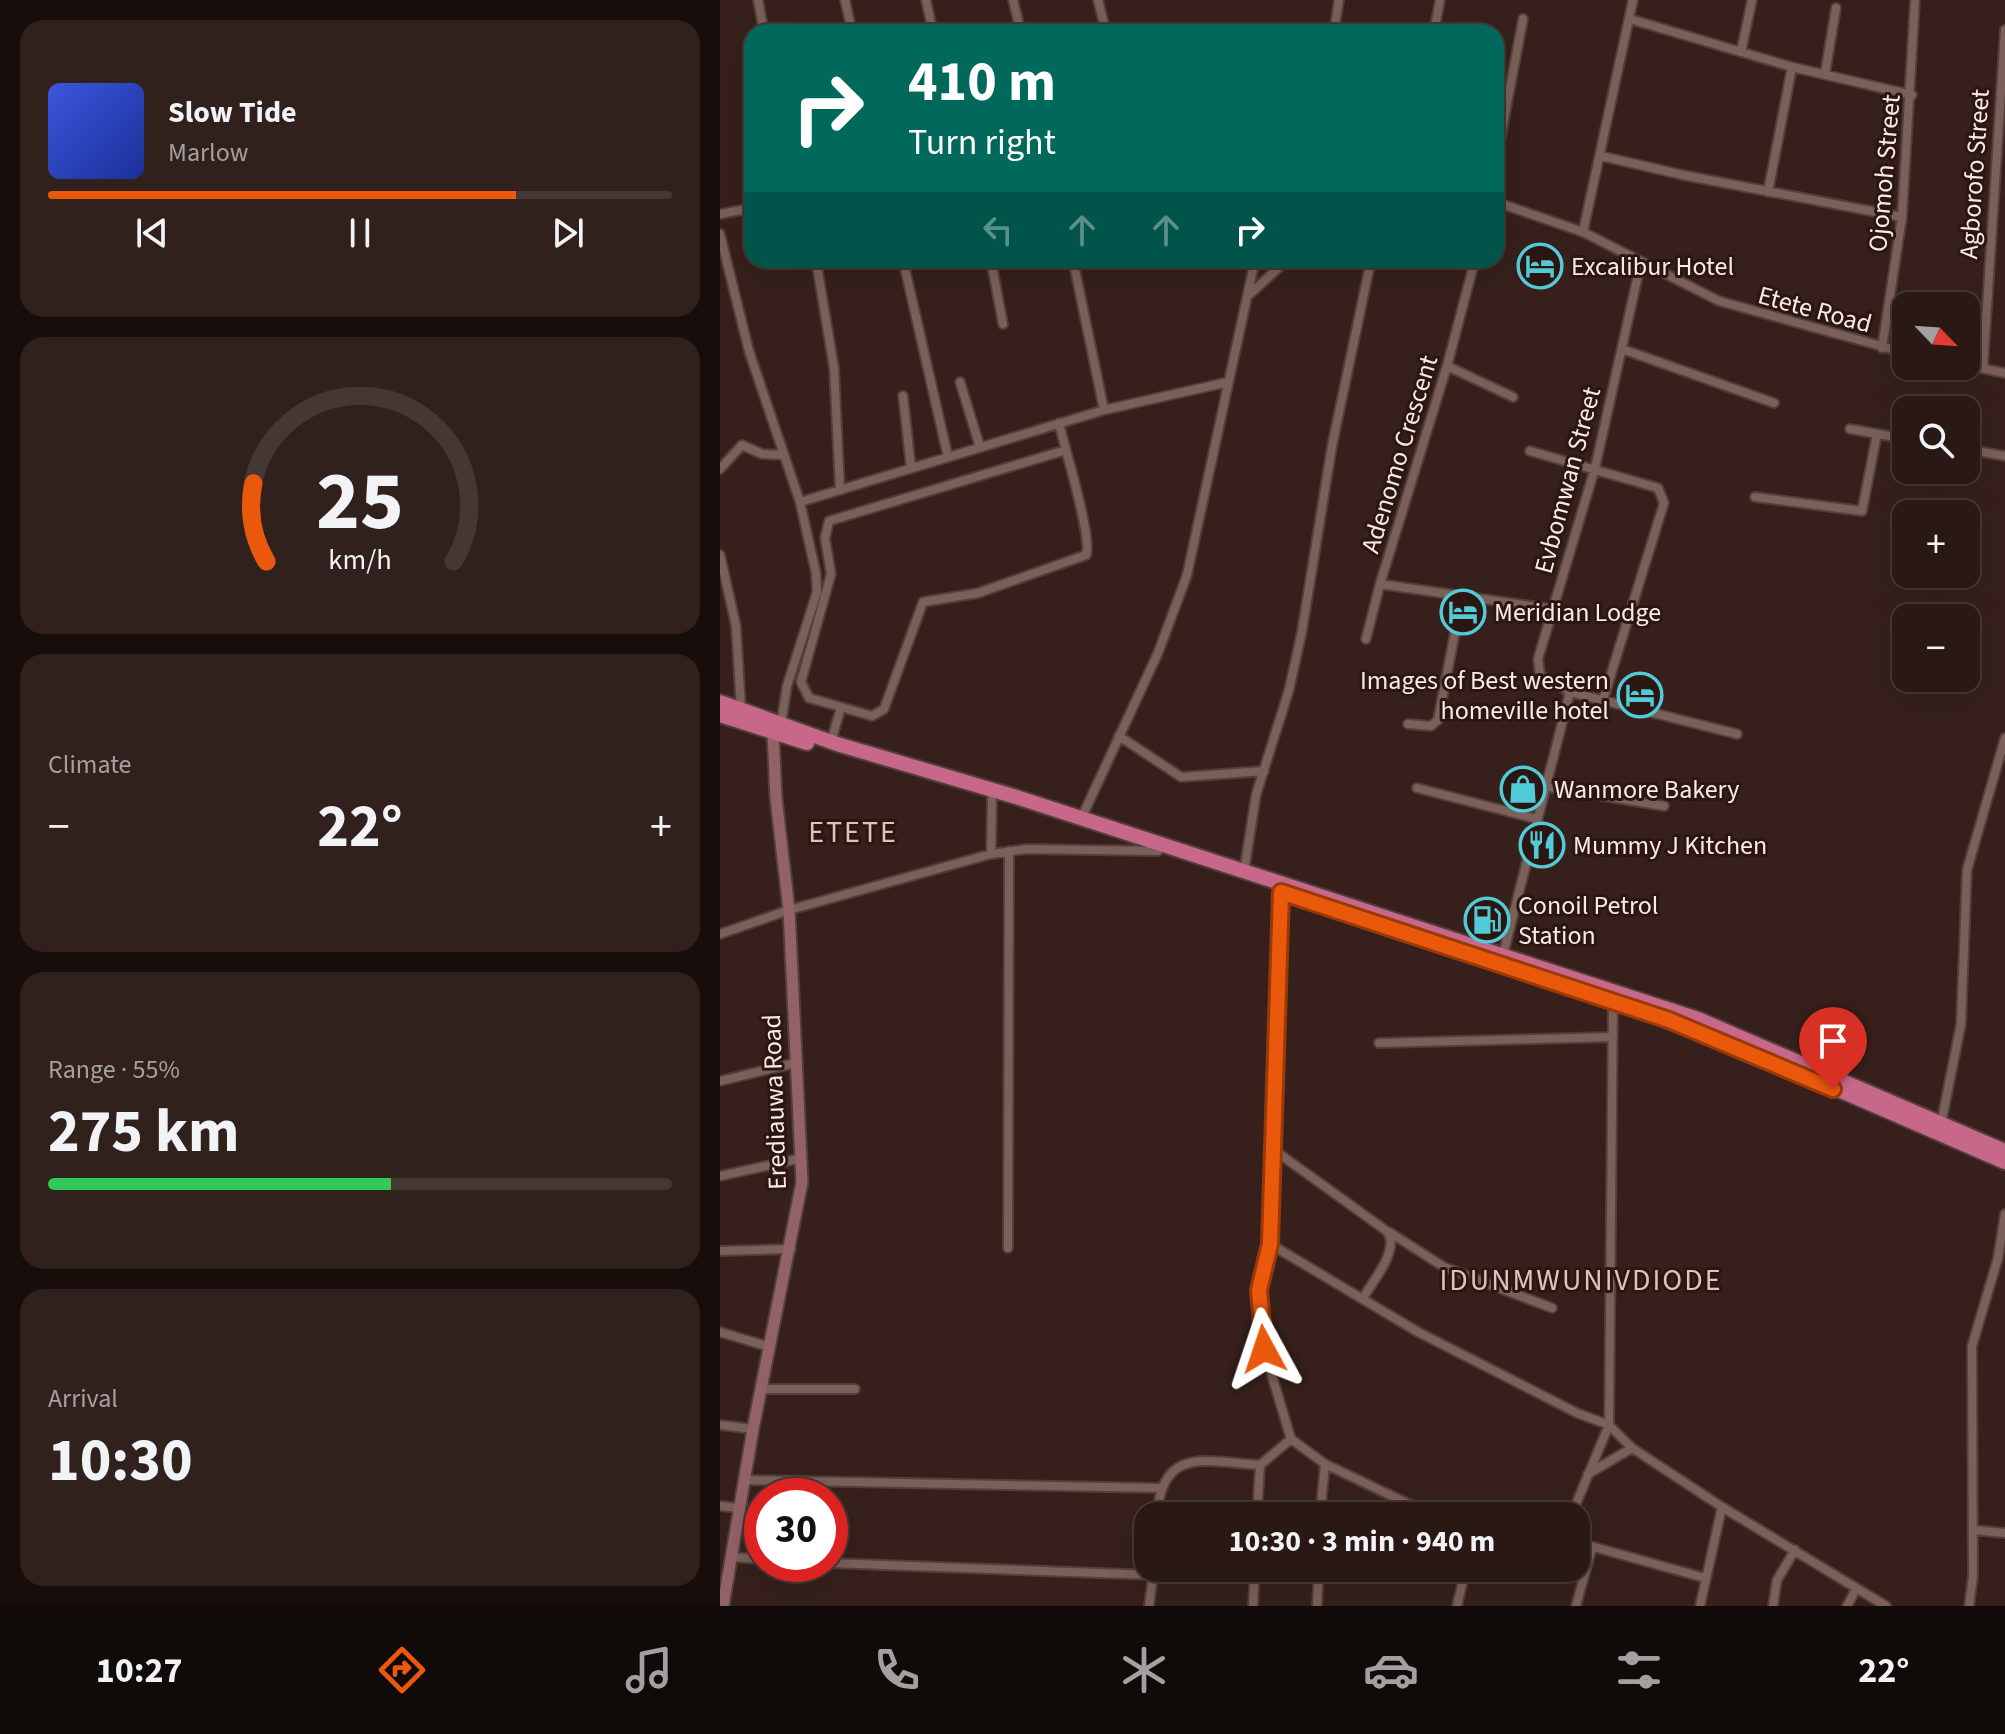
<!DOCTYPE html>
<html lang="en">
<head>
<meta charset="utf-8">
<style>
  :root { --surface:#291814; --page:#31211d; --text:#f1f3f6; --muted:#a5a0a0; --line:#453734; --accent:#ea580c }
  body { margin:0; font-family:"Source Sans 3",sans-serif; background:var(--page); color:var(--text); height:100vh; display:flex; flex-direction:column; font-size:30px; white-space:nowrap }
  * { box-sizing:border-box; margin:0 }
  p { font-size:26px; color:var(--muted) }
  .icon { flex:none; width:44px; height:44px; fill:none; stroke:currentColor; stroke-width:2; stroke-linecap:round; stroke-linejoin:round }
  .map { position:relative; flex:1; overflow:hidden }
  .sheet { display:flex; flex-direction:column; gap:20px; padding:20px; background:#170d0b; width:720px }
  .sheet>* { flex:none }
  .banner { position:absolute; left:24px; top:24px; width:760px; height:244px; border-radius:24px; box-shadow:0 8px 32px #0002,0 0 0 2px var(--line); background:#00695c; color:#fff; overflow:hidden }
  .needle { width:52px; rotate:115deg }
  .controls { position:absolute; left:1172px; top:292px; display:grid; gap:16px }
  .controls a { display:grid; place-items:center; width:88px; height:88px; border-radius:16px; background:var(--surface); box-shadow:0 8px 32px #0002,0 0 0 2px var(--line); font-size:40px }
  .speed { position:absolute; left:24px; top:1478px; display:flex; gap:16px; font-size:40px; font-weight:700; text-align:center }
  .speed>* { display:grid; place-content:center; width:104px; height:104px; border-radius:50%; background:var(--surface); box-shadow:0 8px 32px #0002,0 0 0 2px var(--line); line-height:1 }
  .speed .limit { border:12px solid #d22; background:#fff; color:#111 }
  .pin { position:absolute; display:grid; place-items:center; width:68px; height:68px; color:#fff; margin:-82px -34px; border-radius:50% 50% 50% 0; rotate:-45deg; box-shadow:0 0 8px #0007 }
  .pin .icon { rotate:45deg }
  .me { position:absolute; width:88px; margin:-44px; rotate:355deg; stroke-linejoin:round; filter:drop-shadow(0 0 6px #0008) }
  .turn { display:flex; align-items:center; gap:28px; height:168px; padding:0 32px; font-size:36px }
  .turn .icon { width:104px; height:104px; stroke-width:2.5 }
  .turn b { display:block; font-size:56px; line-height:68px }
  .lanes { display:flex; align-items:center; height:76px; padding:0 32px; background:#0003; justify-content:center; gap:40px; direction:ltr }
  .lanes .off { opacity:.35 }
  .big { font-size:60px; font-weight:700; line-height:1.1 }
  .sheet .tile { flex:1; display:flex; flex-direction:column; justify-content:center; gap:12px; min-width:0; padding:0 28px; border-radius:24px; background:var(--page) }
  .sheet .dial { align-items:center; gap:0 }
  .dial svg { height:208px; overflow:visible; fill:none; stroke:var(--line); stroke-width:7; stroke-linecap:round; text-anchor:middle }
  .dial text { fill:var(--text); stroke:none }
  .song { display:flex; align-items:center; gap:24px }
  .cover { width:96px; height:96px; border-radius:12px; background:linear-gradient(135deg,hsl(230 70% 55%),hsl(230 70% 35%)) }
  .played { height:8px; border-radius:4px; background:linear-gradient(90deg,var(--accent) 75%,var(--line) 75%) }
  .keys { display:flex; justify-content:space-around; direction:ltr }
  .heat { display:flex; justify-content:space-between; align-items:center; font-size:44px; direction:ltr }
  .charge { height:12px; border-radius:6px; background:linear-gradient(90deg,#34c759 55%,var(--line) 0) }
  .trip { position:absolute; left:414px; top:1502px; width:456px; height:80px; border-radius:24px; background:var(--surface); box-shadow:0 8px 32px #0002,0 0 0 2px var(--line); font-weight:700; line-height:80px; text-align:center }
  .menu { display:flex; height:128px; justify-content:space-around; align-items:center; background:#100a08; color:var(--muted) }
  .menu .icon { width:56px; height:56px }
  .menu .on { color:var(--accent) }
  .menu b { font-size:36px; color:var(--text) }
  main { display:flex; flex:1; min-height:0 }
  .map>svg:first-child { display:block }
</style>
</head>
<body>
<main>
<section class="sheet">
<div class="tile">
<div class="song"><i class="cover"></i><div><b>Slow Tide</b><p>Marlow</p></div></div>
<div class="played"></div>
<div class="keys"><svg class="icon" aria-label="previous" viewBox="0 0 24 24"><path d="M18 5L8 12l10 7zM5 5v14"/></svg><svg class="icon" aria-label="pause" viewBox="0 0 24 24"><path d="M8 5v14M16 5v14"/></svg><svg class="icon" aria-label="next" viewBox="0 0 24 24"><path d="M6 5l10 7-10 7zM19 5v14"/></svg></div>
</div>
<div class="tile dial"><svg viewBox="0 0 100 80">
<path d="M14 69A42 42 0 1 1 86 69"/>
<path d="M14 69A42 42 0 0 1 9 39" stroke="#ea580c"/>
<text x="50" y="56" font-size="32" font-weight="700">25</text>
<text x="50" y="72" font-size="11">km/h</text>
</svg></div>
<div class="tile"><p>Climate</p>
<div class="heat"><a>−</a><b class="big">22°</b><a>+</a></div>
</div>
<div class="tile"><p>Range · 55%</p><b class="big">275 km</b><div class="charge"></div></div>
<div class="tile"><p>Arrival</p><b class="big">10:30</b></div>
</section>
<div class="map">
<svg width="1285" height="1606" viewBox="0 0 1285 1606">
  <rect width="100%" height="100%" fill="#37201b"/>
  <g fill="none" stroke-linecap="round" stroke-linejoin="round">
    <!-- street casing -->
    <g stroke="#523f3b" stroke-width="12">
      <path id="street" d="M38 0 44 32
        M125 0 132 32
        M206 0 213 32
        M293 0 301 32
        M378 0 386 32
        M910 19 1072 67 1192 95
        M614 32 619 0
        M714 32 720 0
        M1021 52 1032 0
        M1105 74 1116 8
        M881 156 963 175 1182 217
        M776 162 803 19
        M1048 192 1072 67
        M776 202 863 232 999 301 1186 353
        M0 214 32 208
        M863 232 913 0
        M0 234 29 351 80 502 96 573 97 592 67 686 61 724
        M96 260 114 368 120 490
        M183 260 228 457
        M271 260 283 324
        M353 260 384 410
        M755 260 727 366 660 584 832 609
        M921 262 875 468 818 659 820 675 850 692 1017 734
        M530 294 567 260
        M1162 348 1182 217 1195 0
        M902 349 1054 403
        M1246 365 1285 373
        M727 366 793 397
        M1263 368 1285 30
        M240 382 260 447
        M183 396 191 468
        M1130 429 1186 439
        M1246 449 1285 456
        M810 451 938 488 944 503 883 700
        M0 469 22 445 42 454 64 455
        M1035 497 1142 511 1157 434
        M80 502 384 410 508 382
        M0 555 16 626 21 709
        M646 639 660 584
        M121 707 89 698 81 682 111 574 105 538 109 521 346 450
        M688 724 711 726 718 720 742 596
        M399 736 461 777 544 771
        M111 742 121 707 152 716 164 709 203 602 258 593 366 555C373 539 344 446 339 423
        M824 786 944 806
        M697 788 817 819
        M361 819 438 653 467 575 535 260
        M271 854 272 798
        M524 872 536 795 569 690 582 631 612 446 651 260
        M561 892 550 1244 539 1290 544 1349 571 1439
        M0 934 69 910 271 854 307 849 438 851
        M783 955 850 692
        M659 1043 893 1037
        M0 1081 75 1063
        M1221 1124 1241 1024 1247 870 1285 738
        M554 1150 668 1232C679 1251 653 1281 643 1298
        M0 1176 82 1158
        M669 1232 724 1267 832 1308
        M550 1244 698 1332 857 1413 889 1425 912 1448 1002 1507 1166 1606
        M288 1248 289 851
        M0 1251 71 1249
        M0 1332 50 1347
        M42 1389H135
        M0 1425 33 1429
        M868 1474 912 1448
        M24 1480 439 1488
        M0 1506 19 1508
        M437 1516C442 1445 486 1462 540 1465L571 1439 605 1464 714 1516
        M537 1516 540 1465
        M600 1516 605 1464
        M851 1516 889 1425 893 1001
        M1253 1530 1285 1533
        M856 1542 985 1578
        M11 1557 42 1559
        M110 1563 434 1575
        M429 1606 434 1568
        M533 1606 535 1568
        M597 1606 599 1568
        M737 1606 746 1568
        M856 1606 872 1547
        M980 1606 1002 1507
        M1053 1606 1057 1580 1075 1550
        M1127 1606 1136 1589
        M1249 1606 1253 1576 1252 1346 1278 1258 1285 1214"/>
    </g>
    <!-- secondary casing -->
    <g stroke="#523f3b" stroke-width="15">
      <path id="secondary" d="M3 1606 33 1429 82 1182 69 910 56 798 53 733"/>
    </g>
    <!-- highway casing -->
    <g stroke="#523f3b" stroke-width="18">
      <path id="highway" d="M0 702 117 744 293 796 978 1019 1285 1151
        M0 715 87 743
        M728 948 804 972
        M896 1001 1043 1057 1285 1162"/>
    </g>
    <!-- street -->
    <use href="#street" stroke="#7b6059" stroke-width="8"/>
    <!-- secondary -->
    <use href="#secondary" stroke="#926267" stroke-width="11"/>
    <!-- highway -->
    <use href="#highway" stroke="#c76789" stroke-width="14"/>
  </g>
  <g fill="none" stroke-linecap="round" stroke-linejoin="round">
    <!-- route casing -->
    <g stroke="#983908" stroke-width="20">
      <path id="route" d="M544 1349 539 1290 550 1244 561 892 949 1020 1113 1089"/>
    </g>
    <!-- route -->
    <use href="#route" stroke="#ea580c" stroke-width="14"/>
  </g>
  <!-- icons -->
  <defs>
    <g id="hotel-ring" transform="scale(2.3)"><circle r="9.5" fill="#2c1612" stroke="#52cbd9" stroke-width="1.5"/><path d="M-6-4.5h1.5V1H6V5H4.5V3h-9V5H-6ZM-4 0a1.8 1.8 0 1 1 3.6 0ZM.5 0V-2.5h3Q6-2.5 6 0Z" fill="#52cbd9"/></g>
    <g id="shop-ring" transform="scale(2.3)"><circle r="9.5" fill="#2c1612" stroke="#52cbd9" stroke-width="1.5"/><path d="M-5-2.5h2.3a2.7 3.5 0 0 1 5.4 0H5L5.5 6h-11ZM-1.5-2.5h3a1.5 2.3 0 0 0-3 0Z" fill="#52cbd9"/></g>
    <g id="restaurant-ring" transform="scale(2.3)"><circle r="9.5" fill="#2c1612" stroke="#52cbd9" stroke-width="1.5"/><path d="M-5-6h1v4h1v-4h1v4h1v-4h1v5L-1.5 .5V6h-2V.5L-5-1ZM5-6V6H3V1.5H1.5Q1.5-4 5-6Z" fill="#52cbd9"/></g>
    <g id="fuel-ring" transform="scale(2.3)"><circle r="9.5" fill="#2c1612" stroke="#52cbd9" stroke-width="1.5"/><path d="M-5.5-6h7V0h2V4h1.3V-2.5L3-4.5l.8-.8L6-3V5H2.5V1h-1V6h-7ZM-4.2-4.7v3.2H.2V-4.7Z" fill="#52cbd9"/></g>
  </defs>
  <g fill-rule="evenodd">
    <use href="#hotel-ring" x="820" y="266"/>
    <use href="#hotel-ring" x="743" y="612"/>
    <use href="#hotel-ring" x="920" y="695"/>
    <use href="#shop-ring" x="803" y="789"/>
    <use href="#restaurant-ring" x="822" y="845"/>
    <use href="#fuel-ring" x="767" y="920"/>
  </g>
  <g text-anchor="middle" stroke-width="6" stroke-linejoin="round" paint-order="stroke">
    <!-- street labels -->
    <g font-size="26" fill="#faeae6" stroke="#2c1612">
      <text transform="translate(1164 173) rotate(-85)" y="9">Ojomoh Street</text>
      <text transform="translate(1254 174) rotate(-86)" y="9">Agborofo Street</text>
      <text transform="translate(1095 309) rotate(15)" y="9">Etete Road</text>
      <text transform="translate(679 454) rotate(-73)" y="9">Adenomo Crescent</text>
      <text transform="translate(847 480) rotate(-75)" y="9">Evbomwan Street</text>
      <text transform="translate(54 1102) rotate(-92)" y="9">Erediauwa Road</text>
    </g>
    <!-- poi labels -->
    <g font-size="26" fill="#faeae6" stroke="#2c1612" text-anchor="start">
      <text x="851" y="275">Excalibur Hotel</text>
      <text x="774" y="621">Meridian Lodge</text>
      <text x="889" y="689" text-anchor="end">Images of Best western<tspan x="889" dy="30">homeville hotel</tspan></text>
      <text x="834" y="798">Wanmore Bakery</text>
      <text x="853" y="854">Mummy J Kitchen</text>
      <text x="798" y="914">Conoil Petrol<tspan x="798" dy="30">Station</tspan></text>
    </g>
    <!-- quarter labels -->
    <g font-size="30" letter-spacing="2" fill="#e1c2bb" stroke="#2c1612">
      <text x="133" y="842">ETETE</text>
      <text x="861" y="1290">IDUNMWUNIVDIODE</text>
    </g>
  </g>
</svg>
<div class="controls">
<a><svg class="needle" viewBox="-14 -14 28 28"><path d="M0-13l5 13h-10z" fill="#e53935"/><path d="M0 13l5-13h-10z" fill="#a5a0a0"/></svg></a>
<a><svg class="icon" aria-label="search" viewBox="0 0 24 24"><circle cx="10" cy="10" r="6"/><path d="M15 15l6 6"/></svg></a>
<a>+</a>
<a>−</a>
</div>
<div class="speed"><div class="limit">30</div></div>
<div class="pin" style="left:1113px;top:1089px;background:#d93025"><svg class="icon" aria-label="arrive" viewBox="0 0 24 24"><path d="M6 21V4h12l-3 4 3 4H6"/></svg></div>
<svg class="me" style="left:544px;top:1349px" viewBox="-20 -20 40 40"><path d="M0-17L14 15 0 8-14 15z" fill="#ea580c" stroke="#fff" stroke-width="4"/></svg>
<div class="trip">10:30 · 3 min · 940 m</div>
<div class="banner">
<div class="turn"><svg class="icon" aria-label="right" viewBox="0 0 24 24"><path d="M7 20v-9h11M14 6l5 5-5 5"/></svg><div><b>410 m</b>Turn right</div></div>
<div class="lanes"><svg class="icon off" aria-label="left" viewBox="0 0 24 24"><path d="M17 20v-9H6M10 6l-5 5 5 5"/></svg><svg class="icon off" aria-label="ahead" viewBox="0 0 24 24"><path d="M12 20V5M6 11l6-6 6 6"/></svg><svg class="icon off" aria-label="ahead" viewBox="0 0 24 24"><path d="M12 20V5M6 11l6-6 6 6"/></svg><svg class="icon" aria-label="right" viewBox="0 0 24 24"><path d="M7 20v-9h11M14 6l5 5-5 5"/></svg></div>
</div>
</div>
</main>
<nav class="menu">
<b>10:27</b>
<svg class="icon on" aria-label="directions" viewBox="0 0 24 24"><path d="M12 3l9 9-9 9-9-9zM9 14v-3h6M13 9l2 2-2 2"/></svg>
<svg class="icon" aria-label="music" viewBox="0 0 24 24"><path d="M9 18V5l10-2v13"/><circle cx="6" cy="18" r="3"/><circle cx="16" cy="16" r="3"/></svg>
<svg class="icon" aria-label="phone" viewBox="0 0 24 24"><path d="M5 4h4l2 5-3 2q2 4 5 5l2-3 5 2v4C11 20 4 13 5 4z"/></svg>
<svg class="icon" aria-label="climate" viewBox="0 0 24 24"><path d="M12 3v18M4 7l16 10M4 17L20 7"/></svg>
<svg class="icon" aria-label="car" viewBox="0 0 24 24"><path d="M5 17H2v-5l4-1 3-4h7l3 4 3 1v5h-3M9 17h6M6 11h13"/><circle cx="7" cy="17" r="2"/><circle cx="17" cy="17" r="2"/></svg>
<svg class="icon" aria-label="filters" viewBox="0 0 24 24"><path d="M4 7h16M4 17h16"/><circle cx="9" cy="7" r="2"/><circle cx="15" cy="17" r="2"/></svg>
<b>22°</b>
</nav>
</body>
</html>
